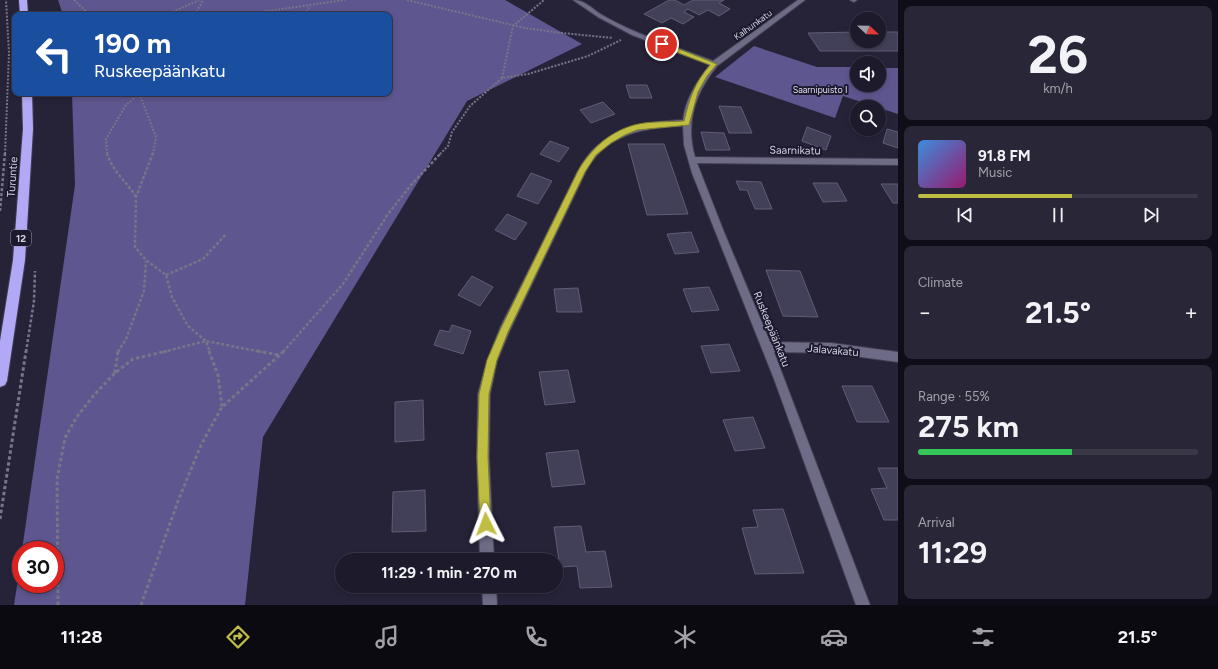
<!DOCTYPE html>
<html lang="en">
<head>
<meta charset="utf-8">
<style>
  :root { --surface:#1c1a2b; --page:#292737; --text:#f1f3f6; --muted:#a0a1a9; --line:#3a3847; --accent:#bfbe42 }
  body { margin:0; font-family:Figtree,sans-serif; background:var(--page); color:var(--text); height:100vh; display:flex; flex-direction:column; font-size:15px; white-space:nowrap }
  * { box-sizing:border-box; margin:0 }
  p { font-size:13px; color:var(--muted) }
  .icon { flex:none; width:22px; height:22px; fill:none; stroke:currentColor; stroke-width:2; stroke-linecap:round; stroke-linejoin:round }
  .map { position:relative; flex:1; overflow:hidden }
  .drawer { display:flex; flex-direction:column; gap:6px; padding:6px; background:#0f0e18; width:320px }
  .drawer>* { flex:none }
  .hud { position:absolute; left:12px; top:12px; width:380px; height:84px; border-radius:8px; box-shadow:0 2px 6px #0003,0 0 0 1px var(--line); background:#1a4fa0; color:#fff; overflow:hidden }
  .needle { width:26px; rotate:112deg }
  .controls { position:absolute; left:850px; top:12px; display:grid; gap:8px }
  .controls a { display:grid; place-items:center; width:36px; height:36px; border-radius:50%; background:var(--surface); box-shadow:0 2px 6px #0003,0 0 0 1px var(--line); font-size:20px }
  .speed { position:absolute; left:12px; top:541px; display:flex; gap:8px; font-size:20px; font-weight:700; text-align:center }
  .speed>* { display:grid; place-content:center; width:52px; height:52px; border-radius:50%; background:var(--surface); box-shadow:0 2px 6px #0003,0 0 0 1px var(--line); line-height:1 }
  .speed .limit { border:6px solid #d22; background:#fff; color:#111 }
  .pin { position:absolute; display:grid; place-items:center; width:34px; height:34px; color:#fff; margin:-17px; border:2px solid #fff; border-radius:50%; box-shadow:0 1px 4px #0007 }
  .me { position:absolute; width:44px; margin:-22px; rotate:357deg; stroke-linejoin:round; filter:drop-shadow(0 0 3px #0008) }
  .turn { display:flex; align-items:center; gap:14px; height:84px; padding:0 16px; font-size:18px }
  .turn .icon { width:52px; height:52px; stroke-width:2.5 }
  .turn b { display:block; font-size:28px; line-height:34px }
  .big { font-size:30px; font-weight:700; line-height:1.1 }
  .drawer .widget { flex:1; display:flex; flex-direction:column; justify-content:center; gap:6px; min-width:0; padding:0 14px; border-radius:8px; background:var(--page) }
  .drawer .dial { align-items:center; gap:0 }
  .dial b { font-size:52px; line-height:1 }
  .song { display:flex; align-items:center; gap:12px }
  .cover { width:48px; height:48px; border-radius:6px; background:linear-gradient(135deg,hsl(210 70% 55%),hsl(320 70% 35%)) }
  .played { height:4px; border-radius:2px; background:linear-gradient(90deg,var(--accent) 55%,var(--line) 55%) }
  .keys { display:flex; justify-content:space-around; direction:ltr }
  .heat { display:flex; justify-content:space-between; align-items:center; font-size:22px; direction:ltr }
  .charge { height:6px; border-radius:3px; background:linear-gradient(90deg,#34c759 55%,var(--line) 0) }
  .trip { position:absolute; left:335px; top:553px; width:228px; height:40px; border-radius:20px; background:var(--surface); box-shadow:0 2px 6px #0003,0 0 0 1px var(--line); font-weight:700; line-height:40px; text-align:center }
  .dock { display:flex; height:64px; justify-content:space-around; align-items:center; background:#0b0a11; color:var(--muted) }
  .dock .icon { width:28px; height:28px }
  .dock .on { color:var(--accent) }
  .dock b { font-size:18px; color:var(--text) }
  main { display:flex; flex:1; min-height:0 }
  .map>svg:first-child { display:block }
</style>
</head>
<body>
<main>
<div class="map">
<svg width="898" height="605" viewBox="0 0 898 605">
  <rect width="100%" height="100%" fill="#262339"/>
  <!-- forest -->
  <path fill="#5e568e" d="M58 0H505L582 44 467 101 263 437 245 605H14L21 560V584H55V550H22L75 185 72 93H389V15H63Z
    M754 46 817 67H857V85H879V68H898V114L843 96 835 118 715 77Z"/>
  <!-- building -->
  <path fill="#424058" stroke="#5f5d77" d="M669 0H675L684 5 693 0H724L719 3 730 9 719 16 708 10 699 15 688 9 684 12 694 17 683 24 671 18 662 23 644 14Z
    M857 32V41H879V32H898V51H820L808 33Z
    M626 85H647L652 98H630Z
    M603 102 615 114 591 123 580 110Z
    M719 106 741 107 752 133H729Z
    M807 127 831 136 826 150 802 141Z
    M887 129 898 132V148L883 143Z
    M701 132 724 133 730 150H706Z
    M550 141 569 148 559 162 540 154Z
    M628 144H664L688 214 647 215Z
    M531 173 552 181 538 204 517 196Z
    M736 181 761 182 772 209H755L747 190H740Z
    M813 183H837L847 201 823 202Z
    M881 184H898V203H893Z
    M507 214 527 223 515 240 495 230Z
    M691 232 699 252 675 254 667 234Z
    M766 270 800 271 818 317 783 316Z
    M472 276 493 287 480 306 458 295Z
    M709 287 719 310 692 312 683 289Z
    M578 288 582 312H557L554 289Z
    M452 325 471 331 463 354 434 345 440 330 449 332Z
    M729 344 740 371 711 373 701 346Z
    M568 370 575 402 545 405 539 372Z
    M842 386H872L889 422H857Z
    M423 400 424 440 395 442V402Z
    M753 417 765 448 735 451 723 420Z
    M578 450 585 484 552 487 546 453Z
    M878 468H898V520H884L871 489 887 488Z
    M425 490 426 531 392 532 393 492Z
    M783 509 804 573 755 574 742 528 758 527 753 510Z
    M581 526 586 552 605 551 612 587 580 588 577 566 560 567 554 527Z"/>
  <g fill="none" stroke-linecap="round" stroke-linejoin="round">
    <!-- minor casing -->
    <g stroke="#413f52" stroke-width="2">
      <path id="minor" d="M573 0C585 0 592 9 602 15 637 35 676 47 713 61L798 0H805L717 66C695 93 685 123 695 157L898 159V165L697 163 724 232 770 342 831 343 898 352V362L831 353 774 352 870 605H856L774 379 692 173 684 145 683 126C645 127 605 134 586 171L509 332 497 361 490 394 489 457 494 560H480L477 457 478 394 487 361 500 328 578 171C600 129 640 122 683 120 685 100 697 81 710 65L632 35 598 17Z
        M850 0H857L854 2Z
        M482 586H496L497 605H483Z"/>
    </g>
    <!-- highway casing -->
    <g stroke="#413f52" stroke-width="2">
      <path id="highway" d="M19 0H27L28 15H20Z
        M22 93H32L33 129 25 260 7 381 5 385 0 387V341L13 260 23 129Z"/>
    </g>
    <!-- path-far2 -->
    <path stroke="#777588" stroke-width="2" stroke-dasharray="2 1.5" stroke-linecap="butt" d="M74 0 90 15
      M407 0 525 28 562 33 613 38
      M166 15 199 0
      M195 15 203 0
      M226 15 260 12 345 0
      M304 15 310 6
      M502 78 513 26 544 0
      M139 93 156 137 153 154
      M5 154 9 53 6 0
      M107 154 106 139 126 105 138 95
      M440 154 448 146 452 132 470 106 502 78 528 74 588 56 621 40"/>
    <!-- path-far1 -->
    <path stroke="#777588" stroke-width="2.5" stroke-dasharray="3 2" stroke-linecap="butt" d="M107 153C112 171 127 182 136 197
      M153 153 136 197 135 247 146 260 166 275 172 297 188 326 206 341 210 352
      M0 211 5 153
      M166 275 203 259 226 234
      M26 352 34 301 35 271
      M118 352 126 339 144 291 146 261
      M163 352 206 341 262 352
      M283 352 343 284 388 214 411 185 441 153"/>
    <!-- path -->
    <path stroke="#777588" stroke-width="3" stroke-dasharray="3.5 2.5" stroke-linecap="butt" d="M209 351 218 375 222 407
      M257 351 279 355
      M115 373 118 351
      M0 519 26 351
      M58 605 57 479 65 438 76 418 94 395 115 373 133 359 167 351
      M141 605 178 501 201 445 222 407 284 351"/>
    <!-- minor -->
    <use href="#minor" fill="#6d6b86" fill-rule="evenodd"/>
    <!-- highway -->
    <use href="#highway" fill="#b2a9f6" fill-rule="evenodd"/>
  </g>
  <!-- route -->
  <path fill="#bfbe42" stroke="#7c7c2b" d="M660 43H664L717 64 707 76 698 92 689 125 637 130 625 135 611 143 596 155 585 172 508 332 497 360 489 394 488 457 491 524 490 528 486 530 482 528 480 524 477 457 479 394 487 360 501 328 578 171C590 150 609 132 634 125 649 121 668 122 684 121 690 97 694 84 710 65L660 46Z"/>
  <g text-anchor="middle" stroke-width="4" stroke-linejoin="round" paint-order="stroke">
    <!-- far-street labels -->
    <g font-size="9" fill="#d1d0df" stroke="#1c192f">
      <text transform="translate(753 25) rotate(-36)" y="3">Kalhunkatu</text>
    </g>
    <!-- far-park labels -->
    <g font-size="9" fill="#e2e0f2" stroke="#1c192f">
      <text x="820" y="93">Saarnipuisto I</text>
    </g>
    <!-- shield labels -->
    <rect fill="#1c192f" stroke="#9b99aa" stroke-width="1" x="11" y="230" width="20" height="16" rx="3"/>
    <g font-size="10" font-weight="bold" fill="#d1d0df">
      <text x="21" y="242">12</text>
    </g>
    <!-- street labels -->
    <g font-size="11" fill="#d1d0df" stroke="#1c192f">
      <text transform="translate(795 150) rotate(1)" y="4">Saarnikatu</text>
      <text transform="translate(12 177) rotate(-86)" y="4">Turuntie</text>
      <text transform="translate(772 329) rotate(68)" y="4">Ruskeepäänkatu</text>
      <text transform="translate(833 350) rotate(5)" y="4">Jalavakatu</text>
    </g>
  </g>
</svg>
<div class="controls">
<a><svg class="needle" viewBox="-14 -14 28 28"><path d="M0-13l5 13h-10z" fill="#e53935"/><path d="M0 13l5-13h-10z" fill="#a0a1a9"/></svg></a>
<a><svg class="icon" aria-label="sound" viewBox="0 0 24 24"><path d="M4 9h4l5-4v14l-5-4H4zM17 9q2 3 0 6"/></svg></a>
<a><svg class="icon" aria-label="search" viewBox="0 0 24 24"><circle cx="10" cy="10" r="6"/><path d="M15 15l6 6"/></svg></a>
</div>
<div class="speed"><div class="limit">30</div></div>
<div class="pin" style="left:662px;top:44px;background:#d93025"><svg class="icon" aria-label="arrive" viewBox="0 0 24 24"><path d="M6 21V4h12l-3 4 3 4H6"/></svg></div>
<svg class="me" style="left:486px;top:524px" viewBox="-20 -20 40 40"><path d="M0-17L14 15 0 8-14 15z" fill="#bfbe42" stroke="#fff" stroke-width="4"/></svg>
<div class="trip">11:29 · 1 min · 270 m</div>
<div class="hud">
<div class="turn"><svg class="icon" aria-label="left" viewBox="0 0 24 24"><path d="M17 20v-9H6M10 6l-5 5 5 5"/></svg><div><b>190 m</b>Ruskeepäänkatu</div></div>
</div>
</div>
<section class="drawer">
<div class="widget dial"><b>26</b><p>km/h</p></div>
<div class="widget">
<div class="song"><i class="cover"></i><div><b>91.8 FM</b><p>Music</p></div></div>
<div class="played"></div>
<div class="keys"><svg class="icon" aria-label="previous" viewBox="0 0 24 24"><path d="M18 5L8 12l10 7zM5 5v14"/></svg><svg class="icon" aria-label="pause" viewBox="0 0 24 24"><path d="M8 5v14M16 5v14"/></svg><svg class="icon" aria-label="next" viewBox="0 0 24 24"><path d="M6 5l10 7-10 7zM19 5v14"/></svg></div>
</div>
<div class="widget"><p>Climate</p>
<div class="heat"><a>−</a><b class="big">21.5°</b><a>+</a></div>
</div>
<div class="widget"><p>Range · 55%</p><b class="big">275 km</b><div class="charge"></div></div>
<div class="widget"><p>Arrival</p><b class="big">11:29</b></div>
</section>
</main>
<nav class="dock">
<b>11:28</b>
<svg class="icon on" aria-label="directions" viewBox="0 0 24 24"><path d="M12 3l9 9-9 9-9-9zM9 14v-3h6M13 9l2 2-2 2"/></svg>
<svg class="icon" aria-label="music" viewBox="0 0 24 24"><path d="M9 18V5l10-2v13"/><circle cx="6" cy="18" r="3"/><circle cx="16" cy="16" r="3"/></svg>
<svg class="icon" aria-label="phone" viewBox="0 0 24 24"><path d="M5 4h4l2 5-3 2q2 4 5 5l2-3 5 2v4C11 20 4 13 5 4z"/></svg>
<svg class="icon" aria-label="climate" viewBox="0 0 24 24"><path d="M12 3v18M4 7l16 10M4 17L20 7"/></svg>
<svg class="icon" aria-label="car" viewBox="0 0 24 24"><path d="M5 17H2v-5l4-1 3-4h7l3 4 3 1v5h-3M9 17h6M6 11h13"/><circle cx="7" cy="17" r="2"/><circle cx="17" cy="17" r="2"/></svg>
<svg class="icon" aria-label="filters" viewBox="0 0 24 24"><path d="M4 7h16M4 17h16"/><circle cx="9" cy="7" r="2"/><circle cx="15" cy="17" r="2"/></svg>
<b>21.5°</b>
</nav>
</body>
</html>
